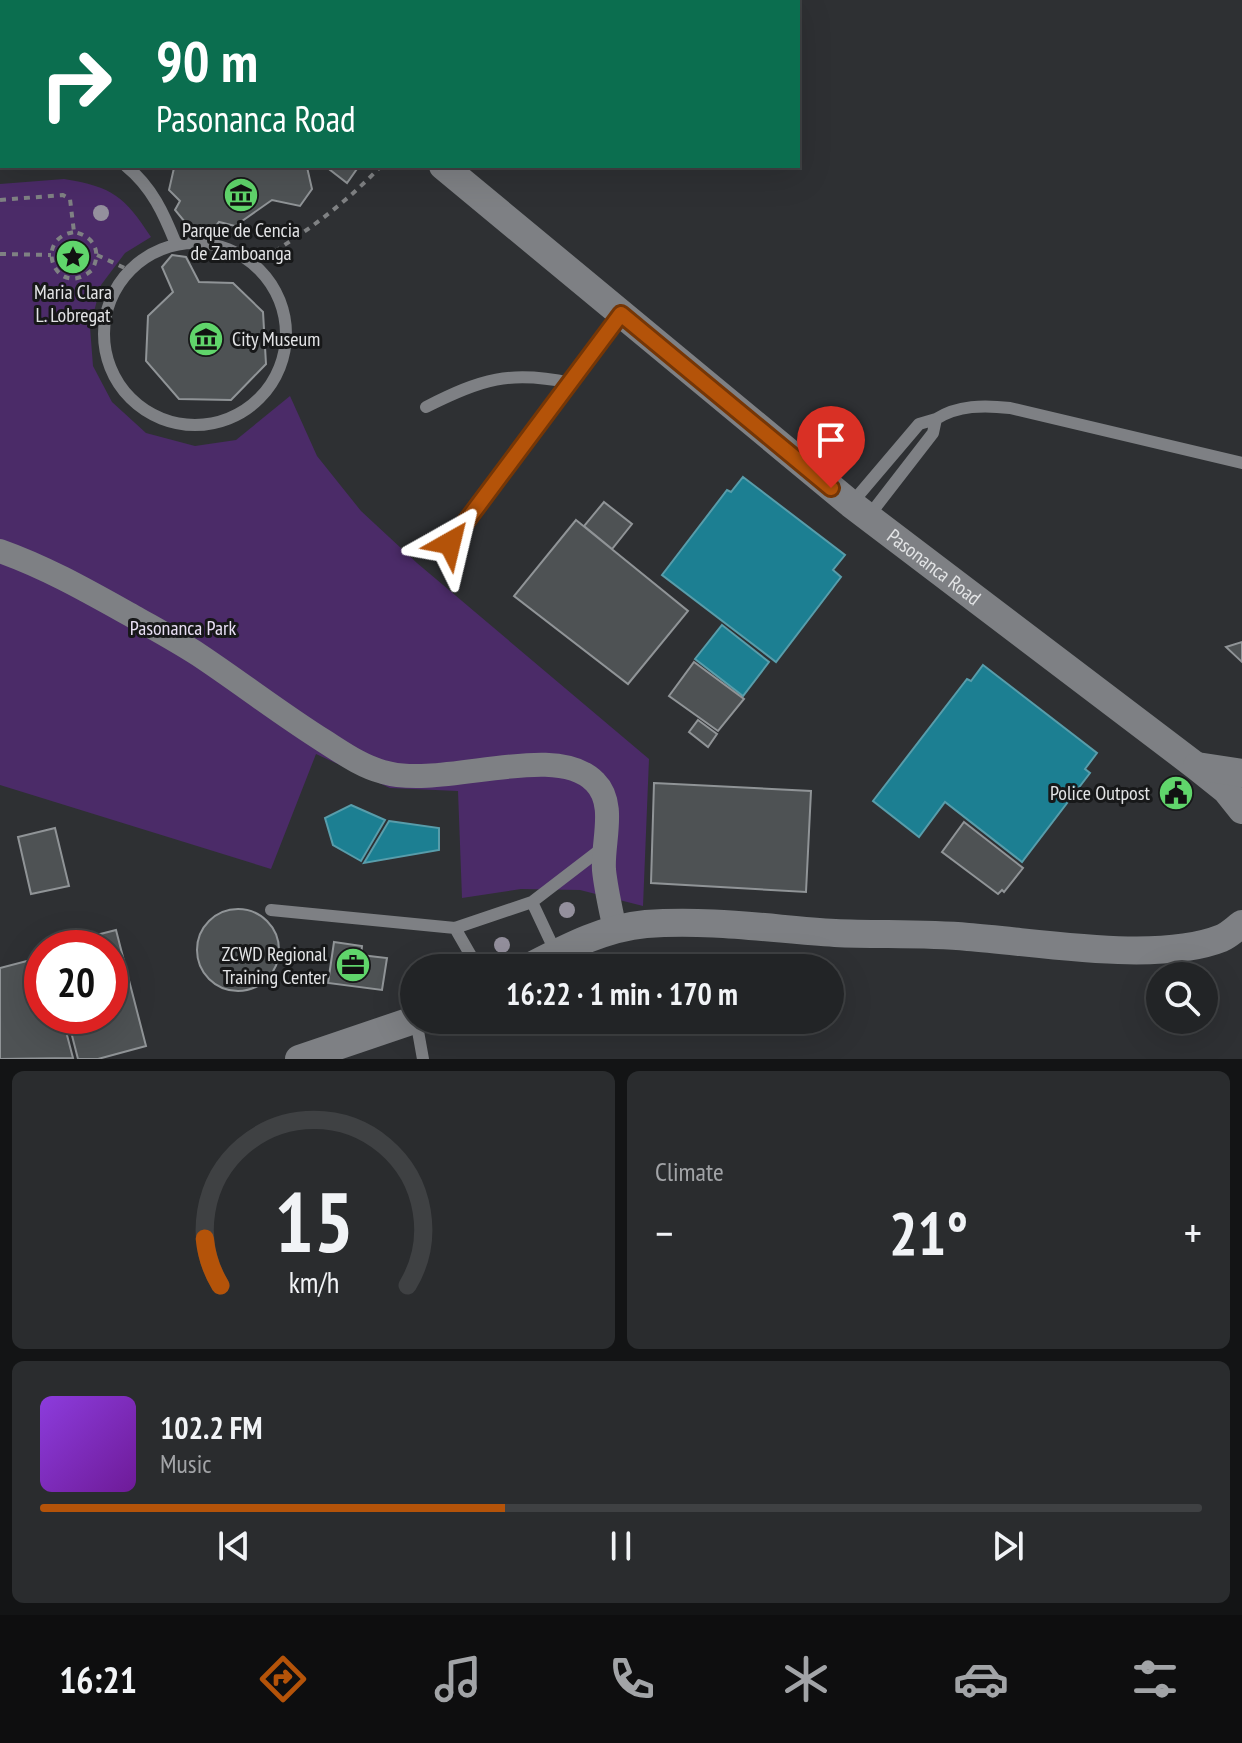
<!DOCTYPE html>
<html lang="en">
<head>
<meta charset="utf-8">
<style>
  :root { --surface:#222426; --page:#2a2c2e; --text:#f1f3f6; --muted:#a2a4a7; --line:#3f4143; --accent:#b45309 }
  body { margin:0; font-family:"PT Sans Narrow",sans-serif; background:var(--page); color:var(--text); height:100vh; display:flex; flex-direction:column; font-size:30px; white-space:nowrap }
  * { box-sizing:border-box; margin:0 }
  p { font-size:26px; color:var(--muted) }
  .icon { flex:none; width:44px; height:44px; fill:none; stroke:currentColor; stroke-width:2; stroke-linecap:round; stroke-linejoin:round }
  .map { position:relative; height:1059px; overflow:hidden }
  .sheet { display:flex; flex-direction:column; gap:12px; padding:12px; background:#131415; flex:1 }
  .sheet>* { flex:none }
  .hud { position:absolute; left:0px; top:0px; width:800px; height:168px; box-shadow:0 8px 32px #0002,0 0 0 2px var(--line); background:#0b6e4f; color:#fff; overflow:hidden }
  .tools { position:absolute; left:1146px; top:962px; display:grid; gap:16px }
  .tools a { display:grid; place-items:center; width:72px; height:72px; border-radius:50%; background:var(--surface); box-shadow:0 8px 32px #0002,0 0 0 2px var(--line); font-size:40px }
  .speed { position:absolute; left:24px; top:930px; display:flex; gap:16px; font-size:40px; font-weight:700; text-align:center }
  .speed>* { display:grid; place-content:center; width:104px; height:104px; border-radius:50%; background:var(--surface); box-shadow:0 8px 32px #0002,0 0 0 2px var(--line); line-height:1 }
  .speed .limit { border:12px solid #d22; background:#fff; color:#111 }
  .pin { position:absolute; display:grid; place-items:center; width:68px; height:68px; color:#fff; margin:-82px -34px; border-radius:50% 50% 50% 0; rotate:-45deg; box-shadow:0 0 8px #0007 }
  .pin .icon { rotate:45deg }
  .me { position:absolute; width:88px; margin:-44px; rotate:37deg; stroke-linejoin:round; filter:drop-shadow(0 0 6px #0008) }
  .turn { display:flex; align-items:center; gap:28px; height:168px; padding:0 24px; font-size:36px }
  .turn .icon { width:104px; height:104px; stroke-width:2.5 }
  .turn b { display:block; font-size:56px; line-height:68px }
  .big { font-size:60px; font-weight:700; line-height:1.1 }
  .sheet .widget { flex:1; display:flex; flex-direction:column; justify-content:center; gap:12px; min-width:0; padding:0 28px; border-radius:12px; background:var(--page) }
  .sheet .dial { align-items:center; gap:0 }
  .dial svg { height:208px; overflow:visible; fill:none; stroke:var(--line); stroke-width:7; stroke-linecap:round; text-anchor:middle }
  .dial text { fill:var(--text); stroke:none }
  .song { display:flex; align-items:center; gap:24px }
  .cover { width:96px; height:96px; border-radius:12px; background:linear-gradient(135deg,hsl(270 70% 55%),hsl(280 70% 35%)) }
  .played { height:8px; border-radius:4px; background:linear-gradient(90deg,var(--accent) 40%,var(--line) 40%) }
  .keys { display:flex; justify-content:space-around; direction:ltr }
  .heat { display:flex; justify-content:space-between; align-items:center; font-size:44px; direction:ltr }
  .sheet .tiles { flex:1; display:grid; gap:12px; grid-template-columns:1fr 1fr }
  .widget:last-child { grid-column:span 2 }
  .trip { position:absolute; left:400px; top:954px; width:444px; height:80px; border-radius:40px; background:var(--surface); box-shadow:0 8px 32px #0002,0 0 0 2px var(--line); font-weight:700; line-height:80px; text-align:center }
  .menu { display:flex; height:128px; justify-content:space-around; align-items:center; background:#0e0e0f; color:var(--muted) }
  .menu .icon { width:56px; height:56px }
  .menu .current { color:var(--accent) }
  .menu b { font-size:36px; color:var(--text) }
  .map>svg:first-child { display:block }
</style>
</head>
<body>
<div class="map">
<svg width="1242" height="1059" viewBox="0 0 1242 1059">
  <rect width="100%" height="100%" fill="#2e3033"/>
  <!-- green -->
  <path fill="#4b2b68" d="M64 179C113 187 124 196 151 237L125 253 101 285 90 327 93 366 112 402 146 433 195 446 236 440 290 396 317 456 361 511 417 563 649 759 643 906 580 890 521 889 462 898 458 791 390 788 316 754 271 869 0 785V184Z"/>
  <!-- water -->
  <path fill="#1c7f92" stroke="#589dab" stroke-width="2" d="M743 477 845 555 833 570 841 577 776 662 662 575 727 490 731 492Z
    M722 625 769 662 743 696 695 659Z
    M983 665 1097 753 1085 769 1090 773 1022 862 945 802 919 837 873 801 967 679 971 681Z
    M351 805 385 820 361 861 333 845 325 818Z
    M389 821 439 828V850L364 863Z"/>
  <!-- building -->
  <path fill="#4e5254" stroke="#909497" stroke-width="2" d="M170 166H302L307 167 312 189 300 206 272 200 235 226 219 222 211 232 189 227 175 210 180 201 169 190 174 168Z
    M325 166H359L347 183Z
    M172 255 186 257 199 282 233 283 263 312 266 364 231 400 179 399 146 361 148 316 173 292 162 267Z
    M604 502 632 524 612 549 584 526Z
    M576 520 688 611 628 684 514 596Z
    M1242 642V662L1226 647Z
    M694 662 744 699 718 731 669 696Z
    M698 720 717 734 708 747 689 732Z
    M654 783 811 791 806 892 651 883Z
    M964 822 1023 868 1004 892 1002 890 998 894 942 852Z
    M55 828 69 886 31 894 18 837Z
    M197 950a41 41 0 1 1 82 0a41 41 0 1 1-82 0Z
    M116 930 146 1046 98 1059H78L67 1016H110V948L49 947Z
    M334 942 362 946 361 955 387 958 382 990 328 983Z
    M42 957V1016H62L73 1058 0 1059V968Z"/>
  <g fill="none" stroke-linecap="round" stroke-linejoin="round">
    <!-- path -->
    <path stroke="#7f8183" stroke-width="4" stroke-dasharray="6 6" stroke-linecap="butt" d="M0 200 63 195 70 199 74 232C94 236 102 252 92 270 57 301 31 239 74 232
      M0 254 51 255
      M97 255 129 270
      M254 264C301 236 343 206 381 166"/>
    <!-- service -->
    <path stroke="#7e8084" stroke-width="12" d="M86 2 87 0
      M0 148H2
      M126 166C152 187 164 214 176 244
      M104 334a91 91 0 1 1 182 0a91 91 0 1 1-182 0Z
      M426 407C481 379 510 370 571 383
      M936 419C958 405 984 405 1010 408L1242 463
      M851 504 919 424 936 419 933 433 868 517
      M450 543 621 314
      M532 902 556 953
      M271 910 455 928 532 902 605 846
      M455 928 478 968
      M416 1020 423 1059"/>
    <!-- minor -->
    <path stroke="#7e8084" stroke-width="24" d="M0 551C48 568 91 593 136 618 157 630 179 642 199 655 241 683 281 714 324 741 343 753 361 766 383 772 442 790 555 740 595 782 617 804 602 842 604 870 606 890 611 910 615 930"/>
    <!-- tertiary -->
    <g stroke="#7e8084" stroke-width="28">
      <path d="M0 63H2"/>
      <path id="s1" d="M443 166 851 504 1196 766 1226 790 1242 810"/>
      <path d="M1197 766 1242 773"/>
      <path d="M527 968C566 948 603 928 646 924 709 919 772 929 835 933 879 935 924 933 968 937 1039 942 1157 964 1222 938 1229 935 1236 928 1242 924"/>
      <path d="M299 1059 414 1020"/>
    </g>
  </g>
  <!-- trees -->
  <g fill="#94909d">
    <circle cx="101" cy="213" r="8"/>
    <circle cx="567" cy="910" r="8"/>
    <circle cx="502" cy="945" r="8"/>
  </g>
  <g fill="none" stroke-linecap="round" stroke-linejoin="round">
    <!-- route casing -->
    <g stroke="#753606" stroke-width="20">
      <path id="route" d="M450 543 621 314 831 488"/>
    </g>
    <!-- route -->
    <use href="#route" stroke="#b45309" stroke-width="14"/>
  </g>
  <!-- icons -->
  <defs>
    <g id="museum-disc" transform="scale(1.8)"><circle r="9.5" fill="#60d56b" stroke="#171819"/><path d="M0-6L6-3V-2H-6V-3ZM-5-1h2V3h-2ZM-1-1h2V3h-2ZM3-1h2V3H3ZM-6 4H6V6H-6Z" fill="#111"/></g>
    <g id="sight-disc" transform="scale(1.8)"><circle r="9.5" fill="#60d56b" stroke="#171819"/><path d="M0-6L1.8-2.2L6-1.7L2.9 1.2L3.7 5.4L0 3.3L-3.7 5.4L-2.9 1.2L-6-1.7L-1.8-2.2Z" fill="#111"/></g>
    <g id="civic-disc" transform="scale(1.8)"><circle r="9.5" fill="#60d56b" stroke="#171819"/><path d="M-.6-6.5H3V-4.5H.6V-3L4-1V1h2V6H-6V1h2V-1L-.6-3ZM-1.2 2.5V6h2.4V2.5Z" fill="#111"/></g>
    <g id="office-disc" transform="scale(1.8)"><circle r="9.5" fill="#60d56b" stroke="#171819"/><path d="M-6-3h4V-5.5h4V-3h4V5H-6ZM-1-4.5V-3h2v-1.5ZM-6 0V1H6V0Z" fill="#111"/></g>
  </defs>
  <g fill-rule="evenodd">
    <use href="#museum-disc" x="241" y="195"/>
    <use href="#sight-disc" x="73" y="257"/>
    <use href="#museum-disc" x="206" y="339"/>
    <use href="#civic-disc" x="1176" y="793"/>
    <use href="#office-disc" x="353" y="965"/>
  </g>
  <g text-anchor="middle" stroke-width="6" stroke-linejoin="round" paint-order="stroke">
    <!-- poi labels -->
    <g font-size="20" fill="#e3e4e6" stroke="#171819">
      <text x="241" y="237">Parque de Cencia<tspan x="241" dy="23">de Zamboanga</tspan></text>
      <text x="73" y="299">Maria Clara<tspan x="73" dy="23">L. Lobregat</tspan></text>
      <text x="232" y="346" text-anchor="start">City Museum</text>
      <text x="1150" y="800" text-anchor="end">Police Outpost</text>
      <text x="327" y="961" text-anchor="end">ZCWD Regional<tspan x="327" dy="23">Training Center</tspan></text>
    </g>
    <!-- street labels -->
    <g font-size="20" fill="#e3e4e6" stroke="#171819">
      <text dy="7" stroke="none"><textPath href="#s1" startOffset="634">Pasonanca Road</textPath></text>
    </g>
    <!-- park labels -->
    <g font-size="20" fill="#e8dff3" stroke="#171819">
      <text x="183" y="635">Pasonanca Park</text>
    </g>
  </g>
</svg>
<div class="tools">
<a><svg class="icon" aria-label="search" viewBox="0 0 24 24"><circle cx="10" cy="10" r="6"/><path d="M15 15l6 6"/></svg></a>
</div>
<div class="speed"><div class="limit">20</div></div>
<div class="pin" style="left:831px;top:488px;background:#d93025"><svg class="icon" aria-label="arrive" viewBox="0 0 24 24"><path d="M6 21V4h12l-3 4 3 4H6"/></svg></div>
<svg class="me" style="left:450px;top:543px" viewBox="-20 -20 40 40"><path d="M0-17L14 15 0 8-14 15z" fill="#b45309" stroke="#fff" stroke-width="4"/></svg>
<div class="trip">16:22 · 1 min · 170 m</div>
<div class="hud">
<div class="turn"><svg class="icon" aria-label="right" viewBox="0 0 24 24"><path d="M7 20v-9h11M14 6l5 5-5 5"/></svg><div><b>90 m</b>Pasonanca Road</div></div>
</div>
</div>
<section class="sheet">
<div class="tiles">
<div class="widget dial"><svg viewBox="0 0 100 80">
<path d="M14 69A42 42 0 1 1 86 69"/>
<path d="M14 69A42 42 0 0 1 8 51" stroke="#b45309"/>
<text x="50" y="56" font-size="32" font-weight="700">15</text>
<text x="50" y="72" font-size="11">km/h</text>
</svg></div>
<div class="widget"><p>Climate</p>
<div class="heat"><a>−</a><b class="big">21°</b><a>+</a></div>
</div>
<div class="widget">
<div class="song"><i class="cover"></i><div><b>102.2 FM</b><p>Music</p></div></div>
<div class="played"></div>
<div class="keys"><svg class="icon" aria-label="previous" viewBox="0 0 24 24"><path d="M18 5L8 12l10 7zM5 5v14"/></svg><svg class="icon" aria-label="pause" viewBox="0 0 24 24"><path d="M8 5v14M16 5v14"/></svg><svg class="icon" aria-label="next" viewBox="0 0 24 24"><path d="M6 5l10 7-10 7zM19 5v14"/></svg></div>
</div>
</div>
</section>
<nav class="menu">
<b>16:21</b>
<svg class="icon current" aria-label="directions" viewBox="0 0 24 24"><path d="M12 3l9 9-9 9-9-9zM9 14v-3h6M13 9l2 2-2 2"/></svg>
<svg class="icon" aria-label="music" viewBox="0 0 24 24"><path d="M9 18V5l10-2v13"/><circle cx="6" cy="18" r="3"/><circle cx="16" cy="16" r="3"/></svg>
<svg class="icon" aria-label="phone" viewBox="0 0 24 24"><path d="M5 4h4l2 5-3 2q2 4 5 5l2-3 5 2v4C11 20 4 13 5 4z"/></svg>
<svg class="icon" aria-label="climate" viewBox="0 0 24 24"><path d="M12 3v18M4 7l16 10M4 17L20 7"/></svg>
<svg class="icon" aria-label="car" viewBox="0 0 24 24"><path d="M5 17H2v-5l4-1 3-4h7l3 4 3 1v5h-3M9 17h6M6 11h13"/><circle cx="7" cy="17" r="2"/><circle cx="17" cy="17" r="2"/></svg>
<svg class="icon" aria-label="filters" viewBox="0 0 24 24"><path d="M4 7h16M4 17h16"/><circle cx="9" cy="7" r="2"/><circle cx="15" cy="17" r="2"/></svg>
</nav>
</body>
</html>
